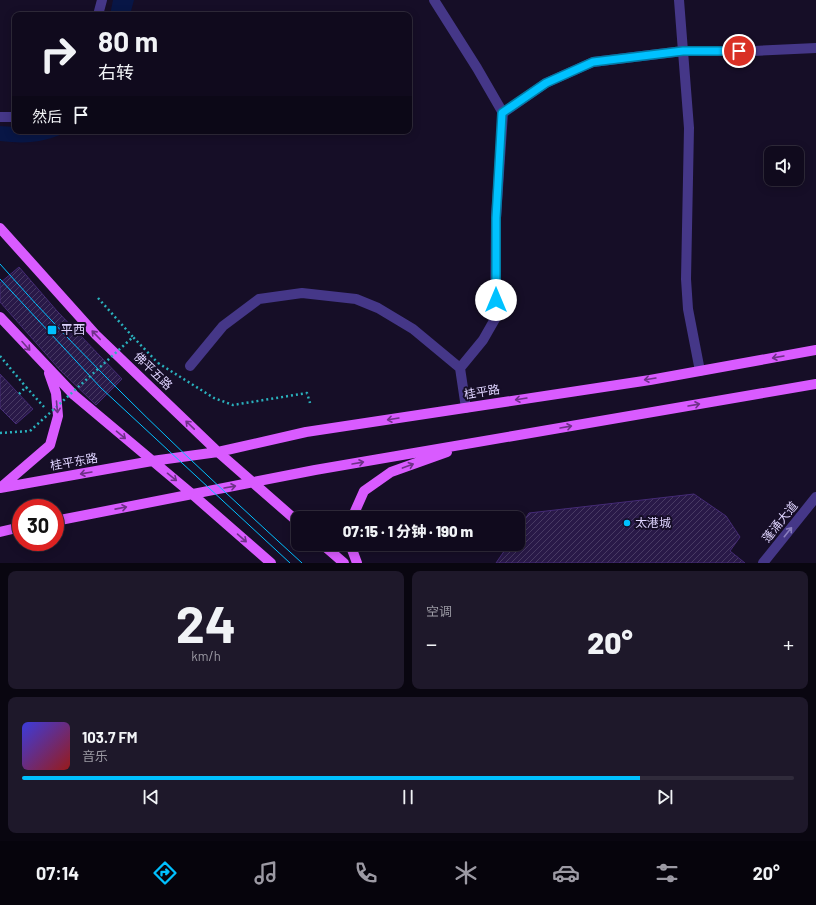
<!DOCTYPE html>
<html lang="zh">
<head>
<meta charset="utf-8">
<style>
  :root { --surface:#100a1d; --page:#1e182a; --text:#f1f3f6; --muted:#9c9aa4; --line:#302b3b; --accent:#00c1ff }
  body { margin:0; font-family:Barlow,"Noto Sans SC",sans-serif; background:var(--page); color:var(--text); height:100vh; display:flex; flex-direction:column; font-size:15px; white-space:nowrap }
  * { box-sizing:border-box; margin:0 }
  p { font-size:13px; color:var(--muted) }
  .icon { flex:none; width:22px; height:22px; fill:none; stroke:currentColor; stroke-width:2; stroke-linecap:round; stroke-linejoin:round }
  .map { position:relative; height:563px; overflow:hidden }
  .panel { display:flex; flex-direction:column; gap:8px; padding:8px; background:#090610; flex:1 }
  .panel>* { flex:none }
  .top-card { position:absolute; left:12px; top:12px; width:400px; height:122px; border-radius:8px; box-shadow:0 2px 10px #0003,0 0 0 1px var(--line); background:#100a1d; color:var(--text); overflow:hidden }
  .controls { position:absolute; left:764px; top:146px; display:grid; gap:8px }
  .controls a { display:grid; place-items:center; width:40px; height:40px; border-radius:8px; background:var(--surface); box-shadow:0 2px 10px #0003,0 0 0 1px var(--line); font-size:20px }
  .speed { position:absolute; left:12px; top:499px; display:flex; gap:8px; font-size:20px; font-weight:700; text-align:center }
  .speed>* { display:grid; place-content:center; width:52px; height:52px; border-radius:50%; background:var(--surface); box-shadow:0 2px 10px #0003,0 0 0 1px var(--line); line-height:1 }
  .speed .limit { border:6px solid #d22; background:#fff; color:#111 }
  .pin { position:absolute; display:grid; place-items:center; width:34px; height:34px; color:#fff; margin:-17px; border:2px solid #fff; border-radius:50%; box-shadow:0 1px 4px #0007 }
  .me { position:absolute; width:44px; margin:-22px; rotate:0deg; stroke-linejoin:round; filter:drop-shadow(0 0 3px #0008) }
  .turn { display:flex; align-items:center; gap:14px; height:84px; padding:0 20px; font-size:18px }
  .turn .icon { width:52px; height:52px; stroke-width:2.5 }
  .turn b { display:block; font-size:28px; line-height:34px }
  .then { display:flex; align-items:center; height:38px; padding:0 20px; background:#0003; gap:8px; font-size:15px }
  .big { font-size:30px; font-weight:800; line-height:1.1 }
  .panel .widget { flex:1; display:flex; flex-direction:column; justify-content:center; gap:6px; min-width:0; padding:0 14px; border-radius:8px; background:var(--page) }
  .panel .dial { align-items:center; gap:0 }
  .dial b { font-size:52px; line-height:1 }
  .song { display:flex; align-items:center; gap:12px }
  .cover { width:48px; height:48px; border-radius:6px; background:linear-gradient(135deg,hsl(240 70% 55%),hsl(0 70% 35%)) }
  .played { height:4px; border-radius:2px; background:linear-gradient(90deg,var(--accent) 80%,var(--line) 80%) }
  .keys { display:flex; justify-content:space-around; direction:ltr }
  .heat { display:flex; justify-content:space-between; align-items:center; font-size:22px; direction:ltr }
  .panel .tiles { flex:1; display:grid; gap:8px; grid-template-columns:1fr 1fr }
  .widget:last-child { grid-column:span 2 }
  .trip { position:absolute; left:291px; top:511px; width:234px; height:40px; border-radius:8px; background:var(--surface); box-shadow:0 2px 10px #0003,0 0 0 1px var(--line); font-weight:800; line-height:40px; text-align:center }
  .tab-bar { display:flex; height:64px; justify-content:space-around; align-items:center; background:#06040c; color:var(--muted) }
  .tab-bar .icon { width:28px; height:28px }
  .tab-bar .active { color:var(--accent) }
  .tab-bar b { font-size:18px; color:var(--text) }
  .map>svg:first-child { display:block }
</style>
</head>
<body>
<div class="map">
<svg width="816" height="563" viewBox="0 0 816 563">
  <defs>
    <pattern id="building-hatch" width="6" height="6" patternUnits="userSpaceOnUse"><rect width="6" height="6" fill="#291948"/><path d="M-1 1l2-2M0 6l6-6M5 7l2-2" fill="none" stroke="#483a63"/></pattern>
  </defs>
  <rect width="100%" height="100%" fill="#160e27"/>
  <!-- water -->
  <path fill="#081646" d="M113 0H134L130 15H110Z
    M0 126 15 127V131H68C46 143 25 144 0 141Z"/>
  <!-- building -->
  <path fill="url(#building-hatch)" stroke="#442a75" d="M19 267 57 311 122 379 96 405 60 370 0 302V283Z
    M0 374 33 409 16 424 0 408Z
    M694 494 726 516 740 537 730 551 745 563H496L509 544H518V530L529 513Z"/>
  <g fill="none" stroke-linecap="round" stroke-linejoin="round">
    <!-- path -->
    <path stroke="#2ab1bd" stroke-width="2.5" stroke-dasharray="2 3" stroke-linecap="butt" d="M98 298 133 337
      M0 356 26 387
      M158 363 214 398 233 405 307 393 310 403
      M19 394 26 387 44 407
      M0 433 30 431"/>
    <!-- minor -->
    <path stroke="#453788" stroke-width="10" d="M434 0 477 68 503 113 496 218 495 319 483 340 460 368 466 408
      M679 0 689 128 686 279 688 309 700 371
      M98 15 102 0
      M503 113 546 83 593 62 683 51H754L816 48
      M0 117H15
      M190 366 223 326 259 299 302 293 356 299 378 308 413 329 460 368
      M763 563 816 497"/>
    <!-- major -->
    <path stroke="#d95bff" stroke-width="10" d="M0 228 96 335 218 452 298 522
      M0 317 74 395 192 494 271 563
      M0 488 152 461 218 452 306 432 650 380 816 350
      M0 488 50 445 58 416 56 393 49 373
      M352 518 364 491 391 472 447 452
      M55 521 315 470 816 384
      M0 532 21 527
      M322 544 344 563
      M350 544 357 563"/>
    <!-- tram -->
    <path stroke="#00c1ff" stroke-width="1" d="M0 264C94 371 197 467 302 563
      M0 279 101 388 290 563"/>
    <!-- path-bridge -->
    <path stroke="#2ab1bd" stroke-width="2.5" stroke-dasharray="2 3" stroke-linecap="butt" d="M30 431 133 337 158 363"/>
  </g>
  <!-- one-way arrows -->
  <defs><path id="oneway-shaft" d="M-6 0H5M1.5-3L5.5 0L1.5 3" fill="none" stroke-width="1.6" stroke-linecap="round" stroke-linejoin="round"/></defs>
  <g stroke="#6e3188">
    <use href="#oneway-shaft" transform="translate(96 335) rotate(-134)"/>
    <use href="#oneway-shaft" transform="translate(26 346) rotate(48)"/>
    <use href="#oneway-shaft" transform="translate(778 357) rotate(170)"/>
    <use href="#oneway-shaft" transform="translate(650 379) rotate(171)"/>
    <use href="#oneway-shaft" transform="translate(521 399) rotate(171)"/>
    <use href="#oneway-shaft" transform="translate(694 405) rotate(-10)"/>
    <use href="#oneway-shaft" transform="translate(57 407) rotate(85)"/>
    <use href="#oneway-shaft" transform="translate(393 419) rotate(171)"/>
    <use href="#oneway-shaft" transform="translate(190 425) rotate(-136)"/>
    <use href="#oneway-shaft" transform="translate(566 427) rotate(-10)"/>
    <use href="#oneway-shaft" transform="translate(121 435) rotate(40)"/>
    <use href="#oneway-shaft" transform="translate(358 463) rotate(-10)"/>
    <use href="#oneway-shaft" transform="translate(408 466) rotate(-20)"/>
    <use href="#oneway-shaft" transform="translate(86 473) rotate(170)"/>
    <use href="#oneway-shaft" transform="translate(172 477) rotate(39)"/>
    <use href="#oneway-shaft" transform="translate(230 487) rotate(-10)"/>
    <use href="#oneway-shaft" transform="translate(121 508) rotate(-11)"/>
    <use href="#oneway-shaft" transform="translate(242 538) rotate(41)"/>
  </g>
  <use stroke="#8a7ebe" href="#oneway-shaft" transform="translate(788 532) rotate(-51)"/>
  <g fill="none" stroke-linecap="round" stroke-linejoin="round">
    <!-- route casing -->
    <g stroke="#007da6" stroke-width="10">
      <path id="route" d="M496 300V218L502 113 546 83 593 62 683 51H739"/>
    </g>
    <!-- route -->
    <use href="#route" stroke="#00c1ff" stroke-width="7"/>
  </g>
  <!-- markers -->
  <g fill="#00c1ff" stroke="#160e27" stroke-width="1.5">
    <rect x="47" y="325" width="10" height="10" rx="2"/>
    <circle cx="627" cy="523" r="4"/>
  </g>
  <g text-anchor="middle" stroke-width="4" stroke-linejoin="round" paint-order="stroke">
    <!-- poi labels -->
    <g font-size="12" fill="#dfd4ff" stroke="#160e27" text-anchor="start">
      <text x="61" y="334">平西</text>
      <text x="635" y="527">太港城</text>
    </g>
    <!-- street labels -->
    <g font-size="12" fill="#dfd4ff" stroke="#160e27">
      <text transform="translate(153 371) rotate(44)" y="4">佛平五路</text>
      <text transform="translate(482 392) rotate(-9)" y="4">桂平路</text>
      <text transform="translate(74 462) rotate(-10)" y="4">桂平东路</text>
      <text transform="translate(780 522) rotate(-51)" y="4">蓬涌大道</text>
    </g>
  </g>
</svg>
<div class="controls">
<a><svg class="icon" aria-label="sound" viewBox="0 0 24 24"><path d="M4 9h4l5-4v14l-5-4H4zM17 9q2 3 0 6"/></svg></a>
</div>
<div class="speed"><div class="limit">30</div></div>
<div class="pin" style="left:739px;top:51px;background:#d93025"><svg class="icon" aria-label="arrive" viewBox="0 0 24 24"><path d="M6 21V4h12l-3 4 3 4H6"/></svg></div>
<svg class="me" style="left:496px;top:300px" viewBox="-20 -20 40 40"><circle r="19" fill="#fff"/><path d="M0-13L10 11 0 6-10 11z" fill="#00c1ff"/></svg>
<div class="trip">07:15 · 1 分钟 · 190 m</div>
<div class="top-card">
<div class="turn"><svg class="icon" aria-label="right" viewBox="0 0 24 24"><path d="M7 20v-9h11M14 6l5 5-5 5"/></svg><div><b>80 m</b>右转</div></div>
<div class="then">然后<svg class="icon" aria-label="arrive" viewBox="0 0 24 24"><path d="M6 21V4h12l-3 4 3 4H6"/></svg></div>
</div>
</div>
<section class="panel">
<div class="tiles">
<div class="widget dial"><b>24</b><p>km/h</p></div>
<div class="widget"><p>空调</p>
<div class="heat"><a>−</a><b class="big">20°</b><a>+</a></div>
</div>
<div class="widget">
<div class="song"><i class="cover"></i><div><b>103.7 FM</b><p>音乐</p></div></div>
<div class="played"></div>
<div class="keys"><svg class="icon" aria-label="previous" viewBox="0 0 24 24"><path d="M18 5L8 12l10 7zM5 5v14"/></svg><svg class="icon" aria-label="pause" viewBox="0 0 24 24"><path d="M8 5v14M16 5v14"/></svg><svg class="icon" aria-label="next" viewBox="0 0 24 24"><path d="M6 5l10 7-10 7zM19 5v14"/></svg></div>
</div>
</div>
</section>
<nav class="tab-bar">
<b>07:14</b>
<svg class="icon active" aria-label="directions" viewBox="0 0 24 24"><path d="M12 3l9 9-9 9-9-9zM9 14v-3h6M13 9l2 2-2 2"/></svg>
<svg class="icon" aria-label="music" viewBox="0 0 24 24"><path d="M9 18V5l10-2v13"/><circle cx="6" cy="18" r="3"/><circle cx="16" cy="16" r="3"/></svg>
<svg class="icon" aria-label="phone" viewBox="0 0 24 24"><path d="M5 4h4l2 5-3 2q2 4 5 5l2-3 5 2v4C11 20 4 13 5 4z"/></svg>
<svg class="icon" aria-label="climate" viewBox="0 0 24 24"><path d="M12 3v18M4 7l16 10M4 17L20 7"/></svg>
<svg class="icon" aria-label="car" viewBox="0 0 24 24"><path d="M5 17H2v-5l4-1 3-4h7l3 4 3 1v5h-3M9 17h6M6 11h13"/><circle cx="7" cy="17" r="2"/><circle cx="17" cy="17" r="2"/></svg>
<svg class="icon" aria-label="filters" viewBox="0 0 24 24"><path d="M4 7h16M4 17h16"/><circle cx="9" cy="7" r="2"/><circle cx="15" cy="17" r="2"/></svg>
<b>20°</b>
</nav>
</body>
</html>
